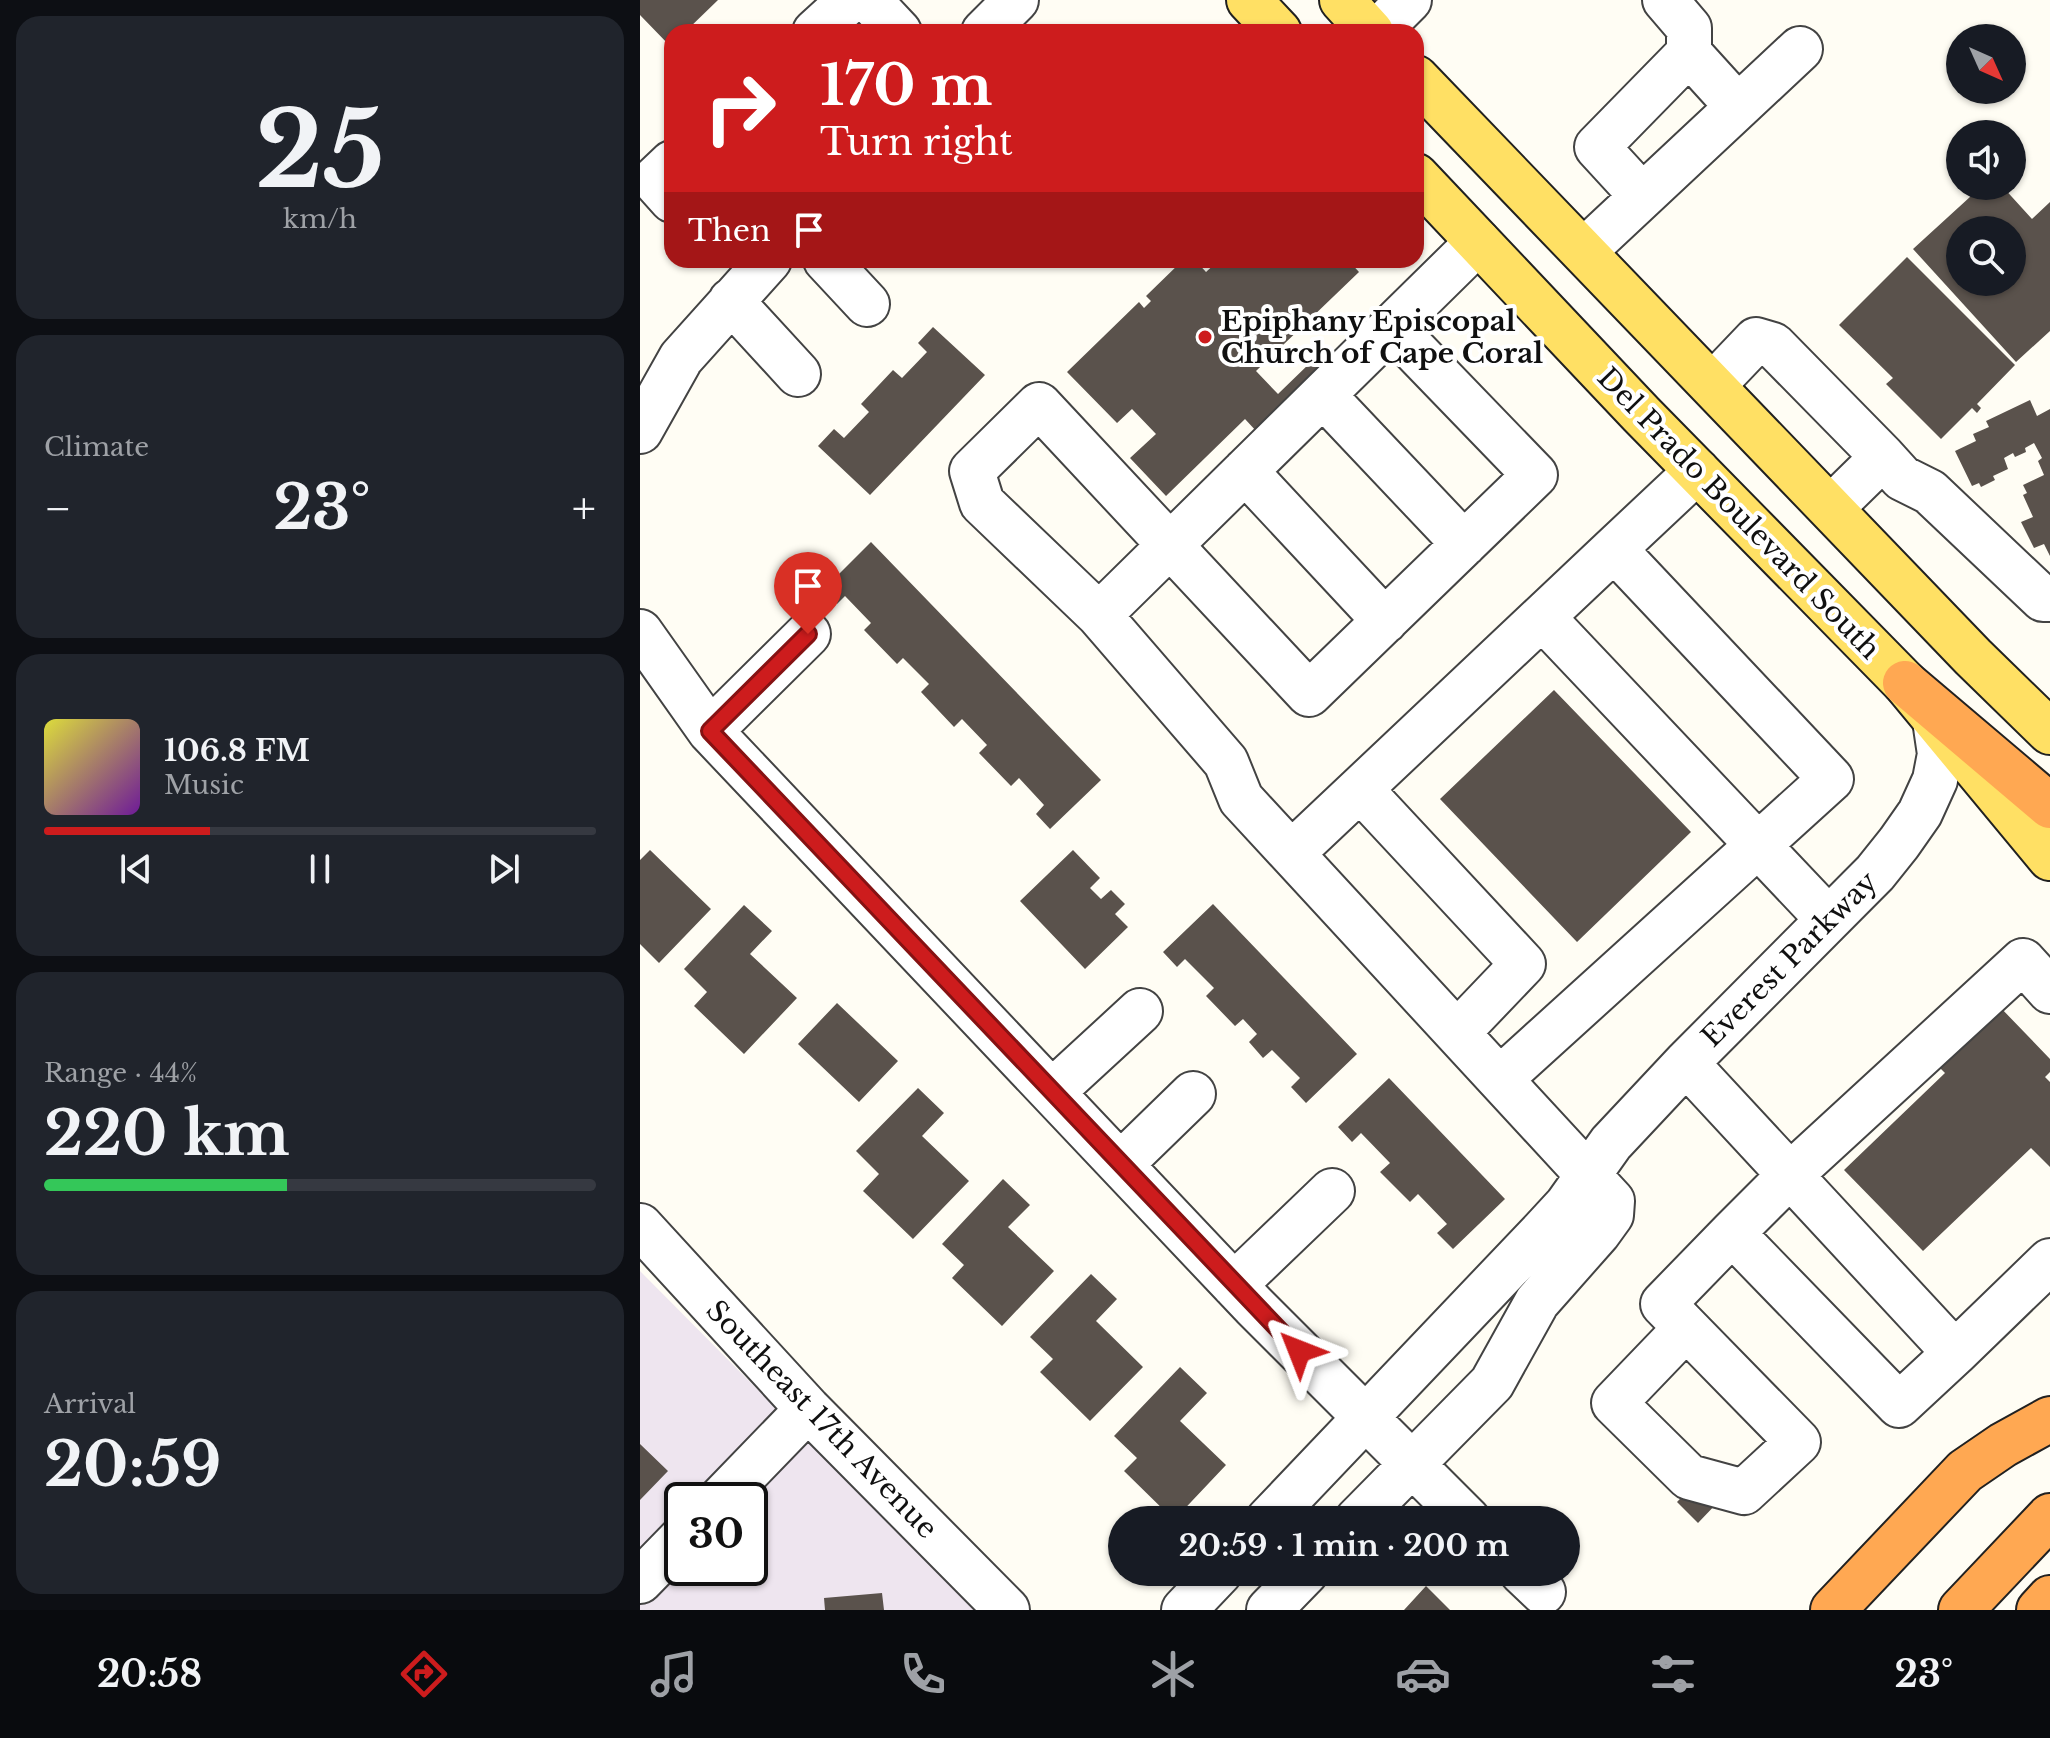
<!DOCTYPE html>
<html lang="en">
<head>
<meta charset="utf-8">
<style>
  :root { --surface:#171b24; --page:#20242c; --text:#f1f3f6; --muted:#9ea1a6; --line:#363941; --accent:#cd1c1d }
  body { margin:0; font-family:"Libre Baskerville",serif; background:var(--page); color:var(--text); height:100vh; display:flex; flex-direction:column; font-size:30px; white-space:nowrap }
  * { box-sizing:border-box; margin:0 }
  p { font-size:26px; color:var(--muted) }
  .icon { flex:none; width:44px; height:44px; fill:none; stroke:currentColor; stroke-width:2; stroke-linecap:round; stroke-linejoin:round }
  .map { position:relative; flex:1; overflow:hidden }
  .panel { display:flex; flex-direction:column; gap:16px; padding:16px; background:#0d0f14; width:640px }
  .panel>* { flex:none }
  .banner { position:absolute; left:24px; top:24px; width:760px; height:244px; border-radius:24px; box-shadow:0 2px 6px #0004; background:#cd1c1d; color:#fff; overflow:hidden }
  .needle { width:52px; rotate:135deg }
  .tools { position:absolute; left:1306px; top:24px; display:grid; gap:16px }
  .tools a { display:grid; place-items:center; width:80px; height:80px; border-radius:50%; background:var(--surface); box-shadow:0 2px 6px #0004; font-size:40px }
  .speed { position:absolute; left:24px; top:1482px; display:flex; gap:16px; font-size:40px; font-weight:700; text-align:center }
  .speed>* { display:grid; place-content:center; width:104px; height:104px; border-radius:50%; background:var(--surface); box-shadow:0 2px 6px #0004; line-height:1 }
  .speed .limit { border:4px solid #111; border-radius:12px; background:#fff; color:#111 }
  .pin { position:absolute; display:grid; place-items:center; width:68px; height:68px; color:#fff; margin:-82px -34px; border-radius:50% 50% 50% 0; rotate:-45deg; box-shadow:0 0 8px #0007 }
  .pin .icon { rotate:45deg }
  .me { position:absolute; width:88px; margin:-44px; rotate:315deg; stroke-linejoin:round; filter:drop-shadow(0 0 6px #0008) }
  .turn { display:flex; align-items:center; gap:28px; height:168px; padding:0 24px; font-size:36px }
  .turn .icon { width:104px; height:104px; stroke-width:2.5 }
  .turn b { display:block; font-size:56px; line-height:68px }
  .then { display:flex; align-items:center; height:76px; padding:0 24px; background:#0003; gap:16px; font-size:30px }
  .big { font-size:60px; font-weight:700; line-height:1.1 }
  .panel .card { flex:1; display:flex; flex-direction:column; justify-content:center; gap:12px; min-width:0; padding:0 28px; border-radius:24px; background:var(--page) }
  .panel .dial { align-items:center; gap:0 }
  .dial b { font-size:104px; line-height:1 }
  .song { display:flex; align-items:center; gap:24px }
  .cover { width:96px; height:96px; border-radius:12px; background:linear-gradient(135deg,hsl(60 70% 55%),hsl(280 70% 35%)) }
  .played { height:8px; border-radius:4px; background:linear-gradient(90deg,var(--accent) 30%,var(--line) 30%) }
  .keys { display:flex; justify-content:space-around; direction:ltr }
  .heat { display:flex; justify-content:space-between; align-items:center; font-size:44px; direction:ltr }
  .charge { height:12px; border-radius:6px; background:linear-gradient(90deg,#34c759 44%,var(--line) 0) }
  .trip { position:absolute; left:468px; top:1506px; width:472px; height:80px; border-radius:40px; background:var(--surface); box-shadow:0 2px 6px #0004; font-weight:700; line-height:80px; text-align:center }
  .dock { display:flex; height:128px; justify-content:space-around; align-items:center; background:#090b0e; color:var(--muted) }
  .dock .icon { width:56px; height:56px }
  .dock .active { color:var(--accent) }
  .dock b { font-size:36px; color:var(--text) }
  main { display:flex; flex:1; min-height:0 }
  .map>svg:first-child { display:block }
</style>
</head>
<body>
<main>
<section class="panel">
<div class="card dial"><b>25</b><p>km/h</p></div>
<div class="card"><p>Climate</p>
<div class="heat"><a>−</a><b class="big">23°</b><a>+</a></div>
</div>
<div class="card">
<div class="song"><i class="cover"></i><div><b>106.8 FM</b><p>Music</p></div></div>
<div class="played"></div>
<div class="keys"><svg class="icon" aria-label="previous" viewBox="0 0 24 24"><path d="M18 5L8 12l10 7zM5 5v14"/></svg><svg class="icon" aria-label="pause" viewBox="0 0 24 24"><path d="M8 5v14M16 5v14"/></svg><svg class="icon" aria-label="next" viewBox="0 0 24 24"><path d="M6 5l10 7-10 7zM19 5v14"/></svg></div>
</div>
<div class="card"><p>Range · 44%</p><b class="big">220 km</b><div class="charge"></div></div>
<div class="card"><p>Arrival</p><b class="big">20:59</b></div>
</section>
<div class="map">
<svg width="1410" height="1610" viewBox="0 0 1410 1610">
  <rect width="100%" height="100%" fill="#fffdf4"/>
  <!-- industrial -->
  <path fill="#eee5ef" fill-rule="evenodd" d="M0 1271 336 1610H0ZM42 1500H110V1568H42Z"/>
  <!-- building -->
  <path fill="#5a524c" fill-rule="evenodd" d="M0 0H78L45 32H32L30 46 0 15Z
    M1342 186H1362L1392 219 1410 202V331L1376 362 1273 249ZM1320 230H1372V282H1320Z
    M1267 257 1375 365 1337 404 1341 408 1337 413 1332 408 1301 439 1246 384 1253 378 1199 325Z
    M543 260H555L566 272 579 260H708L719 272 616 371 638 394 672 361 681 370 617 432 605 419 526 496 490 458 516 434 492 409 477 423 427 372 499 302 504 308 511 301 506 296Z
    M293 327 345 375 230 495 178 446 194 429 204 438 229 412 221 404 253 370 262 378 287 352 278 343Z
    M1390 400 1397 416 1410 409V556L1404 544 1394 548 1381 522 1393 517 1383 495 1387 493 1383 485 1404 475 1398 461 1402 458 1394 443 1385 448 1386 452 1375 457 1373 453 1364 458 1368 469 1353 476 1355 480 1341 487 1339 483 1332 486 1315 451 1336 441 1333 434 1349 427 1346 421Z
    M231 542 461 780 410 829 396 814 404 805 379 778 371 786 339 753 347 745 322 719 314 727 281 692 289 684 263 658 257 664 224 630 231 623 205 596 197 604 183 590Z
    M914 690 1051 832 937 942 800 799Z
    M10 850 71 909 19 963 0 944V860Z
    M433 850 460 878 450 888 461 899 471 890 485 904 475 914 488 927 445 969 380 901Z
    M573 904 717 1054 666 1103 651 1087 660 1078 632 1050 623 1058 609 1042 617 1034 603 1019 595 1026 566 996 574 988 545 959 537 967 523 952Z
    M104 905 132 931 110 954 157 998 104 1054 54 1006 67 992 44 969Z
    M197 1003 258 1061 219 1102 158 1044Z
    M1359 1006 1410 1059V1072L1405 1077 1410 1082V1167L1391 1148 1283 1251 1204 1170 1305 1073 1297 1065Z
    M749 1078 865 1199 813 1249 797 1233 807 1224 778 1194 770 1202 740 1172 750 1163 721 1133 712 1142 698 1127Z
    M278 1088 304 1113 282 1136 329 1181 273 1239 223 1191 239 1174 216 1151Z
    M363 1179 390 1205 368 1227 414 1271 362 1326 312 1278 324 1265 302 1244Z
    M451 1274 477 1299 456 1321 503 1367 450 1421 400 1372 413 1359 390 1337Z
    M540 1367 567 1393 540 1421 586 1465 534 1520 484 1471 497 1458 474 1436Z
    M0 1444 28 1471 0 1500Z
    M1058 1480 1079 1501 1058 1523 1037 1502Z
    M786 1586 810 1610H764Z
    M242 1593 244 1610H185L184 1598Z"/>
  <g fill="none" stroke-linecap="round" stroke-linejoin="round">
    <!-- minor casing -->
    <g stroke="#434343" stroke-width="48">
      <path id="minor" d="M229 0 259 32
        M1025 0 1049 28V53L1098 107
        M175 32 210 0
        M344 32 376 0
        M737 32 769 0
        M32 163 14 180 32 200
        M1002 196 957 147 1049 53
        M944 251 1160 49
        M186 260 227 304
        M91 301 158 374
        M752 327 895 475 669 694 399 405 332 471 342 503 459 615C585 491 711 366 838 242
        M1073 385 1116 340 1133 345 1243 457 1191 508
        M683 395 824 544
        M0 431 41 358 129 260
        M1243 457 1262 478 1290 492 1403 599H1410
        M605 471 745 621
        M974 549 1057 471
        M459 615 586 762 601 799 972 1201 971 1215 958 1233 897 1302 852 1383 717 1520
        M902 617 1188 919
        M0 632 70 731 614 1306 828 1520
        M70 731 168 634
        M720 789 883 964 818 1032
        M653 852 974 549 1191 779 860 1079
        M1046 1063 1315 1353 1259 1405 1092 1233 1150 1175 1383 961 1410 991
        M412 1092 500 1011
        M481 1164 553 1094
        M0 1226 168 1409 367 1610
        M594 1285 692 1191
        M1046 1328 974 1403 1049 1477 1104 1492 1158 1442 1023 1304 1092 1233
        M1315 1353 1410 1261
        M80 1500 168 1409
        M628 1520 903 1231 927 1205 971 1143 1046 1063 1235 873 1259 843 1280 813 1295 780 1300 754 1295 720
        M882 1572 903 1592
        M0 1581 42 1538
        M544 1610 580 1572
        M629 1610 666 1572"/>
    </g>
    <!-- major casing -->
    <g stroke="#212121" stroke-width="48">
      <path id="major" d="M609 0 639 32
        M702 0 731 32
        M776 78 1333 657 1410 732
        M776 176 1001 414 1265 683 1410 858"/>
    </g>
    <!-- highway casing -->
    <g stroke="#212121" stroke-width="48">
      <path id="highway" d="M1265 683 1410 806
        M1193 1610 1325 1471 1363 1445 1410 1419
        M1321 1610 1410 1516
        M1399 1610 1410 1598"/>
    </g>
    <!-- minor -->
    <use href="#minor" stroke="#fff" stroke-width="44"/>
    <!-- major -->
    <use href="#major" stroke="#ffe064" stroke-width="44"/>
    <!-- highway -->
    <use href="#highway" stroke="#ffa852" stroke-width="44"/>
  </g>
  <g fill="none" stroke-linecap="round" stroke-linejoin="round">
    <!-- route casing -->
    <g stroke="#851213" stroke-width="20">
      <path id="route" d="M168 634 70 731 659 1351"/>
    </g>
    <!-- route -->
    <use href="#route" stroke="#cd1c1d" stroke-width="14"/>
  </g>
  <!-- markers -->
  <circle fill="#cd1c1d" stroke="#fff" stroke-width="3" cx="565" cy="337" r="8"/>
  <g text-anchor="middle" stroke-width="8" stroke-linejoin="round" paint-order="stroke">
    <!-- poi labels -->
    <g font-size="28" font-weight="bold" fill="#101010" stroke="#fff" text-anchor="start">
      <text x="581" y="331">Epiphany Episcopal<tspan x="581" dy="32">Church of Cape Coral</tspan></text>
    </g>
    <!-- street labels -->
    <g font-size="28" fill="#101010" stroke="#fff">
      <text transform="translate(1099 513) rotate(46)" y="10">Del Prado Boulevard South</text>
      <text transform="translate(1149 959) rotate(-45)" y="10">Everest Parkway</text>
      <text transform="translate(182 1419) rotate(46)" y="10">Southeast 17th Avenue</text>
    </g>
  </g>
</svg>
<div class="tools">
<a><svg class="needle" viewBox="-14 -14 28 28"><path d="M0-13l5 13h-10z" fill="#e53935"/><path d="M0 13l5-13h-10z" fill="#9ea1a6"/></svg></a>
<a><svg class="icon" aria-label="sound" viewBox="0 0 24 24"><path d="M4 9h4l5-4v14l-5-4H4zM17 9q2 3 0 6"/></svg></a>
<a><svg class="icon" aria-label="search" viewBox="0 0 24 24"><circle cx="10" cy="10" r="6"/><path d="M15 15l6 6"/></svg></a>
</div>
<div class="speed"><div class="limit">30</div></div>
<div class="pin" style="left:168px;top:634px;background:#d93025"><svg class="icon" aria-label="arrive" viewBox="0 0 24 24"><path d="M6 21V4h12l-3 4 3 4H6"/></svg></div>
<svg class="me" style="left:659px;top:1351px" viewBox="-20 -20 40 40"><path d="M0-17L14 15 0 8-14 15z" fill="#cd1c1d" stroke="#fff" stroke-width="4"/></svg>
<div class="trip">20:59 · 1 min · 200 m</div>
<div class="banner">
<div class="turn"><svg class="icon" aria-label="right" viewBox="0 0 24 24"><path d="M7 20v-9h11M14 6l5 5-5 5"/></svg><div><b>170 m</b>Turn right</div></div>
<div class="then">Then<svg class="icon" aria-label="arrive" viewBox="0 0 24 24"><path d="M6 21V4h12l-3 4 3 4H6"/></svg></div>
</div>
</div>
</main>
<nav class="dock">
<b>20:58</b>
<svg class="icon active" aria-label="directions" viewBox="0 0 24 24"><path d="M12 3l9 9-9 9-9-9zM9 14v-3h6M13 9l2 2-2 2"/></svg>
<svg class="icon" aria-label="music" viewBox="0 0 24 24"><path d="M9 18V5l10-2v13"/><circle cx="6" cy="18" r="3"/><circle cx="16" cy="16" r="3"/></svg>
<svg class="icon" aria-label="phone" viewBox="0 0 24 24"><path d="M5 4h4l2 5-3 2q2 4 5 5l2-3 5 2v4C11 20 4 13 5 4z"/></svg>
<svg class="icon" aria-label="climate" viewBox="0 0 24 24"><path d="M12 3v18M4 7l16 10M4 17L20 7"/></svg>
<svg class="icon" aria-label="car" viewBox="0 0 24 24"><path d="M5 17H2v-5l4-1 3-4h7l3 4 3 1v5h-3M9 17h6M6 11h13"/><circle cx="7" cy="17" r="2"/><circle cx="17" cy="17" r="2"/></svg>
<svg class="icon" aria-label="filters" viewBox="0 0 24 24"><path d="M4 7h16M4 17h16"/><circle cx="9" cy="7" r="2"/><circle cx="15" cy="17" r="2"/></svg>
<b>23°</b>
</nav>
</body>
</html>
